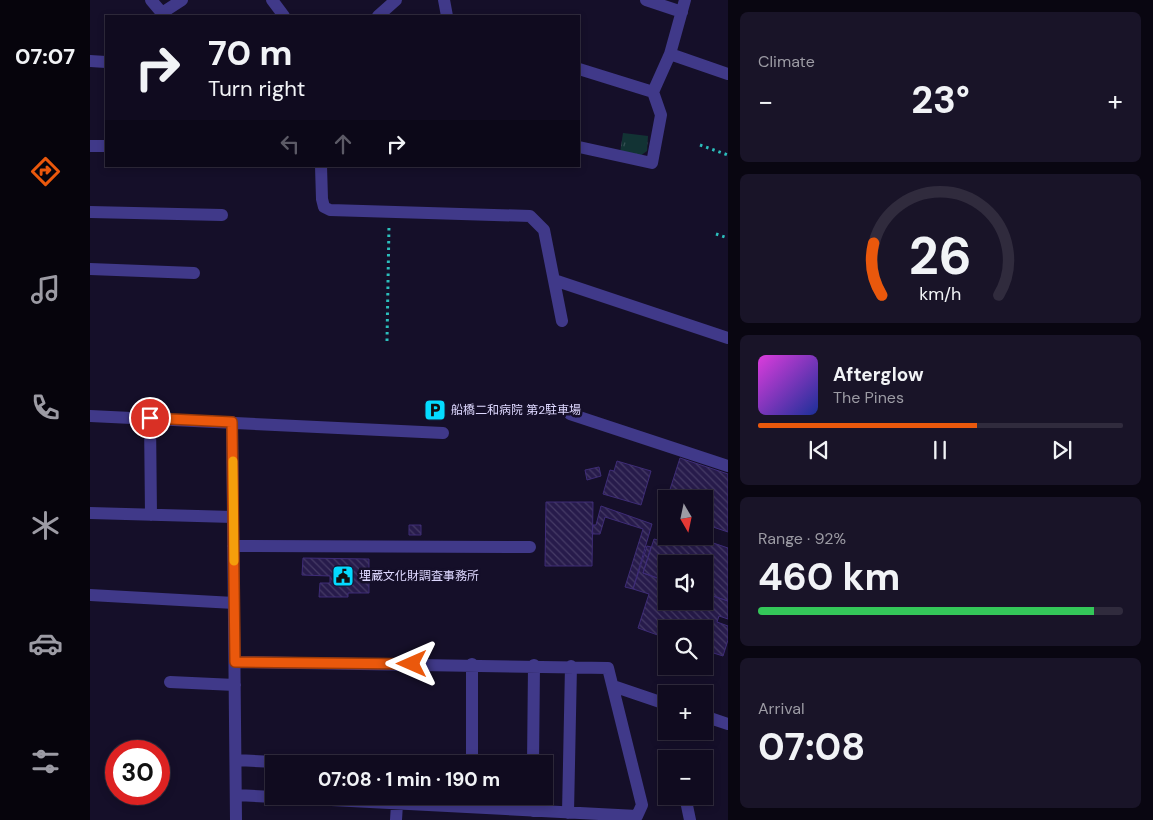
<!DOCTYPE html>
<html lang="en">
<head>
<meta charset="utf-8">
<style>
  :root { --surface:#100b1f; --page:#191428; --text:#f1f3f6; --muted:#9c9ba4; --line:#302b3d; --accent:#ea580c }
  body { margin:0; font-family:"DM Sans","Noto Sans JP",sans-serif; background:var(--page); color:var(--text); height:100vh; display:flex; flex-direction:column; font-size:19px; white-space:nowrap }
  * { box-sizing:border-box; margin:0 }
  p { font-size:16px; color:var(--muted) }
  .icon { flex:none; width:28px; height:28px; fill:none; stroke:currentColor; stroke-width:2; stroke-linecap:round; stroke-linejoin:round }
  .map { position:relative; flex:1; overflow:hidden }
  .sheet { display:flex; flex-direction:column; gap:12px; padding:12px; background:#090611; width:425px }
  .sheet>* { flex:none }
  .banner { position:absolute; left:15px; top:15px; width:475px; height:152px; border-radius:0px; box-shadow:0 2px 8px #0003,0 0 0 1px var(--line); background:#100b1f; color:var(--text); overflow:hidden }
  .needle { width:32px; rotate:171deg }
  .fabs { position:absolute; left:568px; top:490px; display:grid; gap:10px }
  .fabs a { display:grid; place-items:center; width:55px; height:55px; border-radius:0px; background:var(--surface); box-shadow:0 2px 8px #0003,0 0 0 1px var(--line); font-size:25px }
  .speed { position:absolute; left:15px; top:740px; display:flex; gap:10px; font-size:25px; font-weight:700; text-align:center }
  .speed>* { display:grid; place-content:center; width:65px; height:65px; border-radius:50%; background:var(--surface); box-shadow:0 2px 8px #0003,0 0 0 1px var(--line); line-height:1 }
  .speed .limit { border:8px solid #d22; background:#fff; color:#111 }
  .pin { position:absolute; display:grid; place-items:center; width:42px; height:42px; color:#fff; margin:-21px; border:2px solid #fff; border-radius:50%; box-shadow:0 1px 5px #0007 }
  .me { position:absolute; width:55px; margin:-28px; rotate:270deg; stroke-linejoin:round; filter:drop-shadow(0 0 4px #0008) }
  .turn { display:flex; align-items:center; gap:18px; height:105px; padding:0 20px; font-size:22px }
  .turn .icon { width:65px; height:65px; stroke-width:2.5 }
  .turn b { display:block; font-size:35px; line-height:42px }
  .lanes { display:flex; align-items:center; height:48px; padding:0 20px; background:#0003; justify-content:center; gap:25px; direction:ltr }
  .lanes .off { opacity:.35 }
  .big { font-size:38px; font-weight:700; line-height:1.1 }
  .sheet .tile { flex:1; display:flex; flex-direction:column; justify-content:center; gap:8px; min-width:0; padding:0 18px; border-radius:8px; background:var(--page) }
  .sheet .dial { align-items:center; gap:0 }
  .dial svg { height:130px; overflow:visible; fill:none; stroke:var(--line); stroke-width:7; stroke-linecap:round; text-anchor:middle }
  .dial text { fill:var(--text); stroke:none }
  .song { display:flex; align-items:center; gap:15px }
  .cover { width:60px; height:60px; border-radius:8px; background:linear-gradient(135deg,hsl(300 70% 55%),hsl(230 70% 35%)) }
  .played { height:5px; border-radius:2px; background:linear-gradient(90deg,var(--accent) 60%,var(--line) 60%) }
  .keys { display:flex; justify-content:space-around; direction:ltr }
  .heat { display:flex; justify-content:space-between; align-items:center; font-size:28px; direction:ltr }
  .charge { height:8px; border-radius:4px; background:linear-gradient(90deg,#34c759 92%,var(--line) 0) }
  .trip { position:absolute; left:175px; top:755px; width:288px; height:50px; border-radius:0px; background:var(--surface); box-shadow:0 2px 8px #0003,0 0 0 1px var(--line); font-weight:700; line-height:50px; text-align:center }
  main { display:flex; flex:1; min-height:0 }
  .dock { display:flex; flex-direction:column; width:90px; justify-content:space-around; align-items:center; background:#06040c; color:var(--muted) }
  .dock .icon { width:35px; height:35px }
  .dock .selected { color:var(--accent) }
  .dock b { font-size:22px; color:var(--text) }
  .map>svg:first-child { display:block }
</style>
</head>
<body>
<main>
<nav class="dock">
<b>07:07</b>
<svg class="icon selected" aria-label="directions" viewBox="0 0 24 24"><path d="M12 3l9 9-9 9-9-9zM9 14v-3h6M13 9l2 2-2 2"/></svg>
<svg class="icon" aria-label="music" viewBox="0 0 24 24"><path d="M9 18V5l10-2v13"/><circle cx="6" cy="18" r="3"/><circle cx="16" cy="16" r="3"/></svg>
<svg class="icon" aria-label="phone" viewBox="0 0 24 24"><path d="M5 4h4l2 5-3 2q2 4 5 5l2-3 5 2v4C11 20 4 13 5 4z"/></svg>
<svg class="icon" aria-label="climate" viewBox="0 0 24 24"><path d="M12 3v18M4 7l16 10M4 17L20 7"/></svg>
<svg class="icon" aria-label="car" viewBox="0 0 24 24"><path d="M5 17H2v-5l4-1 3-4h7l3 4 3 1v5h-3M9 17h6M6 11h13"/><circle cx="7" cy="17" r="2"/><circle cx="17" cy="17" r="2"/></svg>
<svg class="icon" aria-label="filters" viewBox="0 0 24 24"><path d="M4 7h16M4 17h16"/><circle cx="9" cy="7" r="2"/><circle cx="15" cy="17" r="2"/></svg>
</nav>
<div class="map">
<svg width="638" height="820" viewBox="0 0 638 820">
  <defs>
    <pattern id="grass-tufts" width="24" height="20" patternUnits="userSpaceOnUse" patternTransform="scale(1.25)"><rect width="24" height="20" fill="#123334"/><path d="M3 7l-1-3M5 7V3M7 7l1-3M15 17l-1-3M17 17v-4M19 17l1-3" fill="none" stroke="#345052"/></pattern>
    <pattern id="building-back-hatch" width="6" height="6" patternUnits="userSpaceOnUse" patternTransform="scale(1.25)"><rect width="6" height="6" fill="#271b4b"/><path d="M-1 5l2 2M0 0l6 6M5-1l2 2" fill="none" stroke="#463b66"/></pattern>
  </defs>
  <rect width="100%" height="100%" fill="#150f29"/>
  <!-- grass -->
  <path fill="url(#grass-tufts)" d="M533 133 558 136 557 151 550 156 530 153Z"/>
  <!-- building -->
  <path fill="url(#building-back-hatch)" stroke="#3e2c77" d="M590 458 638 474V532L614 524V499H577Z
    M527 461 561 471 551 505 513 494 520 470 524 471Z
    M509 467 511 476 497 480 495 470Z
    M456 502H503L502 566H455Z
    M511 506 562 524 543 589 535 587 553 529 515 517 510 534H502L503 525H506Z
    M319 525H331V535H319Z
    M576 529V536H603L638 548V601L614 593V564H576V581L553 573 564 539 572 541Z
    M557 546 561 547 553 573 576 581V601H614V593L638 601V619L629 616 627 622 638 626V640L633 656 614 650V629H576V638L548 628 559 594 543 589Z
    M213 558 279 559V593H258V597H229L230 583H240V576L212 575Z"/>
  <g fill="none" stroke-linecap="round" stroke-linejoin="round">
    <!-- path -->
    <path stroke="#2cbebc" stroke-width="3" stroke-dasharray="2.5 4" stroke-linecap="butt" d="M610 145 638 155
      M626 234 638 238
      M297 341 299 224"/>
    <!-- minor -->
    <path stroke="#403989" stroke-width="12" d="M61 0 72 13 92 0
      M182 0 194 16
      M354 0 357 16
      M556 0 592 12
      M595 0 580 54 638 74
      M288 16 306 0
      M0 61 16 62
      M489 69 563 92
      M0 146H16
      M489 147 562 163 571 115 563 92 580 54
      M231 166 232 199 234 207 240 210 440 216 454 230 472 321
      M0 212 132 215
      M0 269 104 273
      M464 280 638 338
      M480 414 638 466
      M0 416 353 433
      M60 418 61 515
      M142 422 146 820
      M0 513 143 517
      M143 546 440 547
      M0 595 144 603
      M145 662 518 668 552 805 547 816 146 795
      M80 682 145 685
      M523 686 576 704
      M614 716 638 724
      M146 760 224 764
      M382 764V664
      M443 764 444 665
      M595 796 600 820
      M443 811V796
      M478 813 481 666
      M306 820 307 804"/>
  </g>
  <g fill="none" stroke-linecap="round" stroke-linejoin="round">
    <!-- route casing -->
    <g stroke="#983908" stroke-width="12">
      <path id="route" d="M60 418 142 422 145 662 322 664"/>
    </g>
    <!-- route -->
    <use href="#route" stroke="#ea580c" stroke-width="9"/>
    <!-- slow -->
    <path stroke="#f59e0b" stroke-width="9" d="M143 461 144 561"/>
  </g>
  <!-- icons -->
  <defs>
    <g id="parking-square" transform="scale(1.125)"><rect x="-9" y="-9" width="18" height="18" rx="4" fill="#04dbff" stroke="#150f29"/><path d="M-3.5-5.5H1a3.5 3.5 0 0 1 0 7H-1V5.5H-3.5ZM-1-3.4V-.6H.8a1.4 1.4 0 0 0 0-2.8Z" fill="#111"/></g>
    <g id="civic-square" transform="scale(1.125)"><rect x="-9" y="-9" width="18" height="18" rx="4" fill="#04dbff" stroke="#150f29"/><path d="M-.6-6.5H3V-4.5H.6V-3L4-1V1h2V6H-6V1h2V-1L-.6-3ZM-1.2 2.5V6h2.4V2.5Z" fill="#111"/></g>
  </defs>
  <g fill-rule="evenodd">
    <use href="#parking-square" x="345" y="410"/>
    <use href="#civic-square" x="253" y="576"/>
  </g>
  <g text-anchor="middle" stroke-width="5" stroke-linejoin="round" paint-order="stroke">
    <!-- poi labels -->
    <g font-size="12" fill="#ded8ff" stroke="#150f29" text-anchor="start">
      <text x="361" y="414">船橋二和病院 第2駐車場</text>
      <text x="269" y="580">埋蔵文化財調査事務所</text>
    </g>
  </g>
</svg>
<div class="fabs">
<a><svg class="needle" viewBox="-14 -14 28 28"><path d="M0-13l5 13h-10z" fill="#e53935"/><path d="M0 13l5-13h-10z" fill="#9c9ba4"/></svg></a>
<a><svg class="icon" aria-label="sound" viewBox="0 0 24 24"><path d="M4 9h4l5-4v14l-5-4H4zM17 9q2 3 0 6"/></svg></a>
<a><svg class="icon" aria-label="search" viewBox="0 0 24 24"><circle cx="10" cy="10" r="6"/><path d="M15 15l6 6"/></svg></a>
<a>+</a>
<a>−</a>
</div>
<div class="speed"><div class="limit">30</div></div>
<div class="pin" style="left:60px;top:418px;background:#d93025"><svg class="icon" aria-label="arrive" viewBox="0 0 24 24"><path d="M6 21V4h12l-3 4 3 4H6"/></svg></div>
<svg class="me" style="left:322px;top:664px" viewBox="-20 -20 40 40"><path d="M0-17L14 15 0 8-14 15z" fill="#ea580c" stroke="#fff" stroke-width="4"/></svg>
<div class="trip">07:08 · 1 min · 190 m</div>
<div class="banner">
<div class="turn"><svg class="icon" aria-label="right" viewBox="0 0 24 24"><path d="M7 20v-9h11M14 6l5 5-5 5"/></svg><div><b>70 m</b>Turn right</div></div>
<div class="lanes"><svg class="icon off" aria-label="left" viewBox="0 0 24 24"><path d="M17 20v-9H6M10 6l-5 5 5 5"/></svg><svg class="icon off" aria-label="ahead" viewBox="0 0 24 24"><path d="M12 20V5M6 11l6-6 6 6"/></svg><svg class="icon" aria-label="right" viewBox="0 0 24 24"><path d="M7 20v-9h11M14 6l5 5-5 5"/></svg></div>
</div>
</div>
<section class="sheet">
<div class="tile"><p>Climate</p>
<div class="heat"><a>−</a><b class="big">23°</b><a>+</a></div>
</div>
<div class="tile dial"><svg viewBox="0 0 100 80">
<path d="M14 69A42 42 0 1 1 86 69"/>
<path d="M14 69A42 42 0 0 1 9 37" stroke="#ea580c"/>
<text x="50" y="56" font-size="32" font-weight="700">26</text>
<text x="50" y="72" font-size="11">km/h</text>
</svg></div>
<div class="tile">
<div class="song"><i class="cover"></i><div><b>Afterglow</b><p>The Pines</p></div></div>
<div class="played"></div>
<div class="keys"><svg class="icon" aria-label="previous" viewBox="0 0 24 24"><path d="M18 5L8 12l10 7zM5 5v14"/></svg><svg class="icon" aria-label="pause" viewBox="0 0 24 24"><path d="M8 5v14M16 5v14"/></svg><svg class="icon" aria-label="next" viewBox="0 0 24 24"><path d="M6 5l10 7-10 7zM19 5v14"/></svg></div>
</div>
<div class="tile"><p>Range · 92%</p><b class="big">460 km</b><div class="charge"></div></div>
<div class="tile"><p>Arrival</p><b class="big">07:08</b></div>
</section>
</main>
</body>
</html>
